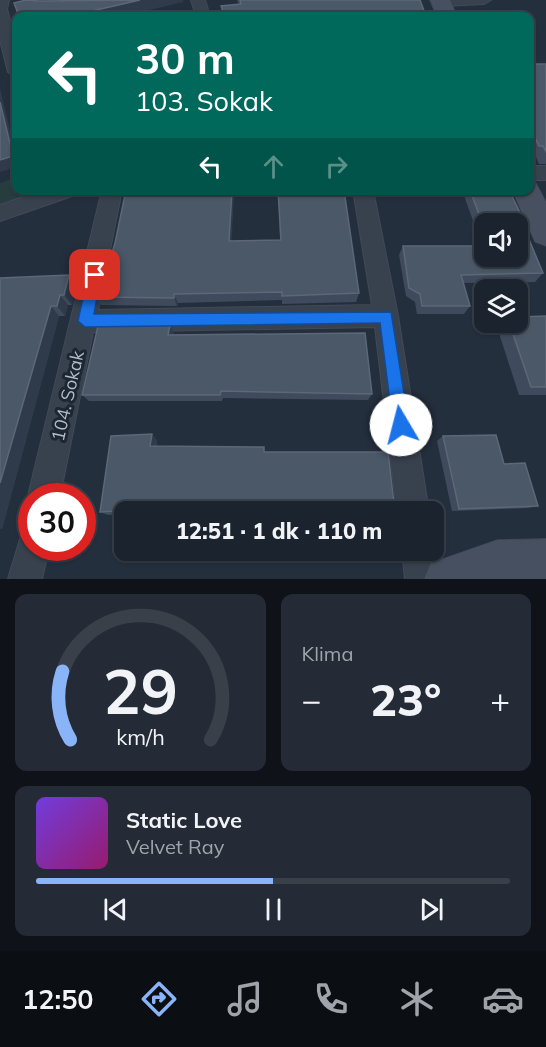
<!DOCTYPE html>
<html lang="tr">
<head>
<meta charset="utf-8">
<style>
  :root { --surface:#1b232e; --page:#242b36; --text:#f1f3f6; --muted:#a0a4aa; --line:#39404a; --accent:#8ab4f8 }
  body { margin:0; font-family:Mulish,sans-serif; background:var(--page); color:var(--text); height:100vh; display:flex; flex-direction:column; font-size:22px; white-space:nowrap }
  * { box-sizing:border-box; margin:0 }
  p { font-size:20px; color:var(--muted) }
  .icon { flex:none; width:33px; height:33px; fill:none; stroke:currentColor; stroke-width:2; stroke-linecap:round; stroke-linejoin:round }
  .map { position:relative; height:579px; overflow:hidden }
  .side { display:flex; flex-direction:column; gap:15px; padding:15px; background:#0f1319; flex:1 }
  .side>* { flex:none }
  .hud { position:absolute; left:12px; top:12px; width:522px; height:183px; border-radius:12px; box-shadow:0 2px 4px #0004,0 0 0 2px var(--line); background:#00695c; color:#fff; overflow:hidden }
  .buttons { position:absolute; left:474px; top:213px; display:grid; gap:12px }
  .buttons a { display:grid; place-items:center; width:54px; height:54px; border-radius:12px; background:var(--surface); box-shadow:0 2px 4px #0004,0 0 0 2px var(--line); font-size:30px }
  .speed { position:absolute; left:18px; top:483px; display:flex; gap:12px; font-size:30px; font-weight:700; text-align:center }
  .speed>* { display:grid; place-content:center; width:78px; height:78px; border-radius:50%; background:var(--surface); box-shadow:0 2px 4px #0004,0 0 0 2px var(--line); line-height:1 }
  .speed .limit { border:9px solid #d22; background:#fff; color:#111 }
  .pin { position:absolute; display:grid; place-items:center; width:51px; height:51px; color:#fff; margin:-26px; border-radius:12px; box-shadow:0 3px 9px #0006 }
  .me { position:absolute; width:66px; margin:-33px; rotate:352deg; stroke-linejoin:round; filter:drop-shadow(0 0 4px #0008) }
  .turn { display:flex; align-items:center; gap:21px; height:126px; padding:0 24px; font-size:27px }
  .turn .icon { width:78px; height:78px; stroke-width:2.5 }
  .turn b { display:block; font-size:42px; line-height:51px }
  .lanes { display:flex; align-items:center; height:57px; padding:0 24px; background:#0003; justify-content:center; gap:30px; direction:ltr }
  .lanes .off { opacity:.35 }
  .big { font-size:45px; font-weight:800; line-height:1.1 }
  .side .widget { flex:1; display:flex; flex-direction:column; justify-content:center; gap:9px; min-width:0; padding:0 21px; border-radius:12px; background:var(--page) }
  .side .dial { align-items:center; gap:0 }
  .dial svg { height:156px; overflow:visible; fill:none; stroke:var(--line); stroke-width:7; stroke-linecap:round; text-anchor:middle }
  .dial text { fill:var(--text); stroke:none }
  .song { display:flex; align-items:center; gap:18px }
  .cover { width:72px; height:72px; border-radius:9px; background:linear-gradient(135deg,hsl(260 70% 55%),hsl(320 70% 35%)) }
  .played { height:6px; border-radius:3px; background:linear-gradient(90deg,var(--accent) 50%,var(--line) 50%) }
  .keys { display:flex; justify-content:space-around; direction:ltr }
  .heat { display:flex; justify-content:space-between; align-items:center; font-size:33px; direction:ltr }
  .side .tiles { flex:1; display:grid; gap:15px; grid-template-columns:1fr 1fr }
  .widget:last-child { grid-column:span 2 }
  .trip { position:absolute; left:114px; top:501px; width:330px; height:60px; border-radius:12px; background:var(--surface); box-shadow:0 2px 4px #0004,0 0 0 2px var(--line); font-weight:800; line-height:60px; text-align:center }
  .menu { display:flex; height:96px; justify-content:space-around; align-items:center; background:#0b0e12; color:var(--muted) }
  .menu .icon { width:42px; height:42px }
  .menu .selected { color:var(--accent) }
  .menu b { font-size:27px; color:var(--text) }
  .map>svg:first-child { display:block }
</style>
</head>
<body>
<div class="map">
<svg width="546" height="579" viewBox="0 0 546 579">
  <rect width="100%" height="100%" fill="#242f3e"/>
  <!-- green -->
  <path fill="#263c3f" d="M16 177V190L31 191 24 198 0 207V183Z"/>
  <g fill="none" stroke-linecap="round" stroke-linejoin="round">
    <!-- minor casing -->
    <g stroke="#414a57" stroke-width="2">
      <path id="minor" d="M0 0H9L7 9 16 43V77L8 72 0 40Z
        M191 0H205L210 16H196Z
        M436 0H491L484 4 442 6 437 5Z
        M530 166H546V180H530Z
        M43 190H78L75 195 0 221V205Z
        M102 190H122L98 310 372 305 353 190H373L398 316 429 512H397L375 327 93 332 60 496H32V503L28 496Z
        M32 532V548H49L42 579H8L21 536Z
        M434 548 439 579H405L402 550H434Z"/>
    </g>
    <!-- secondary casing -->
    <g stroke="#414a57" stroke-width="1">
      <path id="secondary" d="M430 0H450L457 16H437Z
        M530 181 536 183 546 202V246L535 242 512 190H530Z
        M546 539V579H424L431 563 497 540Z"/>
    </g>
    <!-- minor -->
    <use href="#minor" fill="#38414e" fill-rule="evenodd"/>
    <!-- secondary -->
    <use href="#secondary" fill="#465061" fill-rule="evenodd"/>
  </g>
  <!-- wall -->
  <path fill="#3f4b5c" fill-rule="evenodd" d="M237 0H420L426 16H222L221 6 239 4Z
    M530 64H546V164H539L536 157H532L530 152Z
    M126 190H234L231 241 280 240 278 190H344L359 293 356 302 282 304V300L178 303 177 306 101 305 95 297 105 276 115 243Z
    M462 190H509L526 225 524 227 543 273 535 282 463 283 470 306 464 314H417L415 302 406 296 399 255 403 246H482ZM484 224 518 256H484Z
    M69 275 76 286 72 305H68L65 316H59L2 529H0V278Z
    M546 316V395H519L497 327 502 322H518Z
    M174 333 173 335 372 394 368 400 223 398 222 401H89L82 395Z
    M443 436 504 464 538 506 528 508 452 511 437 441Z
    M157 440V447L264 452 395 512H124V514L108 515 100 512Z"/>
  <!-- shaded-wall -->
  <path fill="#2f3b4b" d="M140 0H183V2L124 16H70Z
    M0 88 16 156V167L0 172Z
    M232 190H234L231 251 229 241Z
    M69 275 76 286 72 305 64 295Z
    M174 294 178 303 177 306 174 298Z
    M60 295 68 305 65 316 57 306Z
    M51 306 59 316 2 529H0V483Z
    M170 325 174 333 172 343 168 335Z
    M152 434 157 440 156 452 150 446Z"/>
  <!-- building -->
  <path fill="#4b5868" stroke="#5c6777" stroke-width="1.5" d="M26 0 39 1 140 0 70 16H19L14 3Z
    M240 0H420L426 16H225L221 6 241 4Z
    M530 64H546V152L543 146H539L530 127Z
    M0 102 13 156 0 160Z
    M126 190H232L229 241 281 240 278 190H344L359 293 282 296V292L174 294V298L95 297 100 276H105L115 243Z
    M470 190H509L526 225H523L543 273 461 275 470 306H422L420 294 409 288 403 246H484V256H518V224H484V228Z
    M69 275 64 295H60L57 306H51L0 483V278Z
    M546 316V387H531L509 322H518V317Z
    M170 325 168 335 365 333 372 394 221 391 220 395H82L98 326Z
    M152 434 150 446 264 447V452H388L395 512H167L168 508 100 512 111 436Z
    M496 435 504 464 525 463 538 506 459 509 443 436Z"/>
  <!-- route -->
  <path fill="#1a73e8" stroke="#114b97" stroke-width="1.5" d="M95 269 101 275 94 314 391 312 409 425 407 430 401 433 395 430 393 425 380 323 85 327 78 321 88 275Z"/>
  <g text-anchor="middle" stroke-width="6" stroke-linejoin="round" paint-order="stroke">
    <!-- street labels -->
    <g font-size="18" fill="#b4bcc9" stroke="#1d2633">
      <text transform="translate(68 396) rotate(-77)" y="6">104. Sokak</text>
    </g>
  </g>
</svg>
<div class="buttons">
<a><svg class="icon" aria-label="sound" viewBox="0 0 24 24"><path d="M4 9h4l5-4v14l-5-4H4zM17 9q2 3 0 6"/></svg></a>
<a><svg class="icon" aria-label="layers" viewBox="0 0 24 24"><path d="M12 4l9 5-9 5-9-5zM3 14l9 5 9-5"/></svg></a>
</div>
<div class="speed"><div class="limit">30</div></div>
<div class="pin" style="left:95px;top:275px;background:#d93025"><svg class="icon" aria-label="arrive" viewBox="0 0 24 24"><path d="M6 21V4h12l-3 4 3 4H6"/></svg></div>
<svg class="me" style="left:401px;top:425px" viewBox="-20 -20 40 40"><circle r="19" fill="#fff"/><path d="M0-13L10 11 0 6-10 11z" fill="#1a73e8"/></svg>
<div class="trip">12:51 · 1 dk · 110 m</div>
<div class="hud">
<div class="turn"><svg class="icon" aria-label="left" viewBox="0 0 24 24"><path d="M17 20v-9H6M10 6l-5 5 5 5"/></svg><div><b>30 m</b>103. Sokak</div></div>
<div class="lanes"><svg class="icon" aria-label="left" viewBox="0 0 24 24"><path d="M17 20v-9H6M10 6l-5 5 5 5"/></svg><svg class="icon off" aria-label="ahead" viewBox="0 0 24 24"><path d="M12 20V5M6 11l6-6 6 6"/></svg><svg class="icon off" aria-label="right" viewBox="0 0 24 24"><path d="M7 20v-9h11M14 6l5 5-5 5"/></svg></div>
</div>
</div>
<section class="side">
<div class="tiles">
<div class="widget dial"><svg viewBox="0 0 100 80">
<path d="M14 69A42 42 0 1 1 86 69"/>
<path d="M14 69A42 42 0 0 1 10 34" stroke="#8ab4f8"/>
<text x="50" y="56" font-size="32" font-weight="700">29</text>
<text x="50" y="72" font-size="11">km/h</text>
</svg></div>
<div class="widget"><p>Klima</p>
<div class="heat"><a>−</a><b class="big">23°</b><a>+</a></div>
</div>
<div class="widget">
<div class="song"><i class="cover"></i><div><b>Static Love</b><p>Velvet Ray</p></div></div>
<div class="played"></div>
<div class="keys"><svg class="icon" aria-label="previous" viewBox="0 0 24 24"><path d="M18 5L8 12l10 7zM5 5v14"/></svg><svg class="icon" aria-label="pause" viewBox="0 0 24 24"><path d="M8 5v14M16 5v14"/></svg><svg class="icon" aria-label="next" viewBox="0 0 24 24"><path d="M6 5l10 7-10 7zM19 5v14"/></svg></div>
</div>
</div>
</section>
<nav class="menu">
<b>12:50</b>
<svg class="icon selected" aria-label="directions" viewBox="0 0 24 24"><path d="M12 3l9 9-9 9-9-9zM9 14v-3h6M13 9l2 2-2 2"/></svg>
<svg class="icon" aria-label="music" viewBox="0 0 24 24"><path d="M9 18V5l10-2v13"/><circle cx="6" cy="18" r="3"/><circle cx="16" cy="16" r="3"/></svg>
<svg class="icon" aria-label="phone" viewBox="0 0 24 24"><path d="M5 4h4l2 5-3 2q2 4 5 5l2-3 5 2v4C11 20 4 13 5 4z"/></svg>
<svg class="icon" aria-label="climate" viewBox="0 0 24 24"><path d="M12 3v18M4 7l16 10M4 17L20 7"/></svg>
<svg class="icon" aria-label="car" viewBox="0 0 24 24"><path d="M5 17H2v-5l4-1 3-4h7l3 4 3 1v5h-3M9 17h6M6 11h13"/><circle cx="7" cy="17" r="2"/><circle cx="17" cy="17" r="2"/></svg>
</nav>
</body>
</html>
